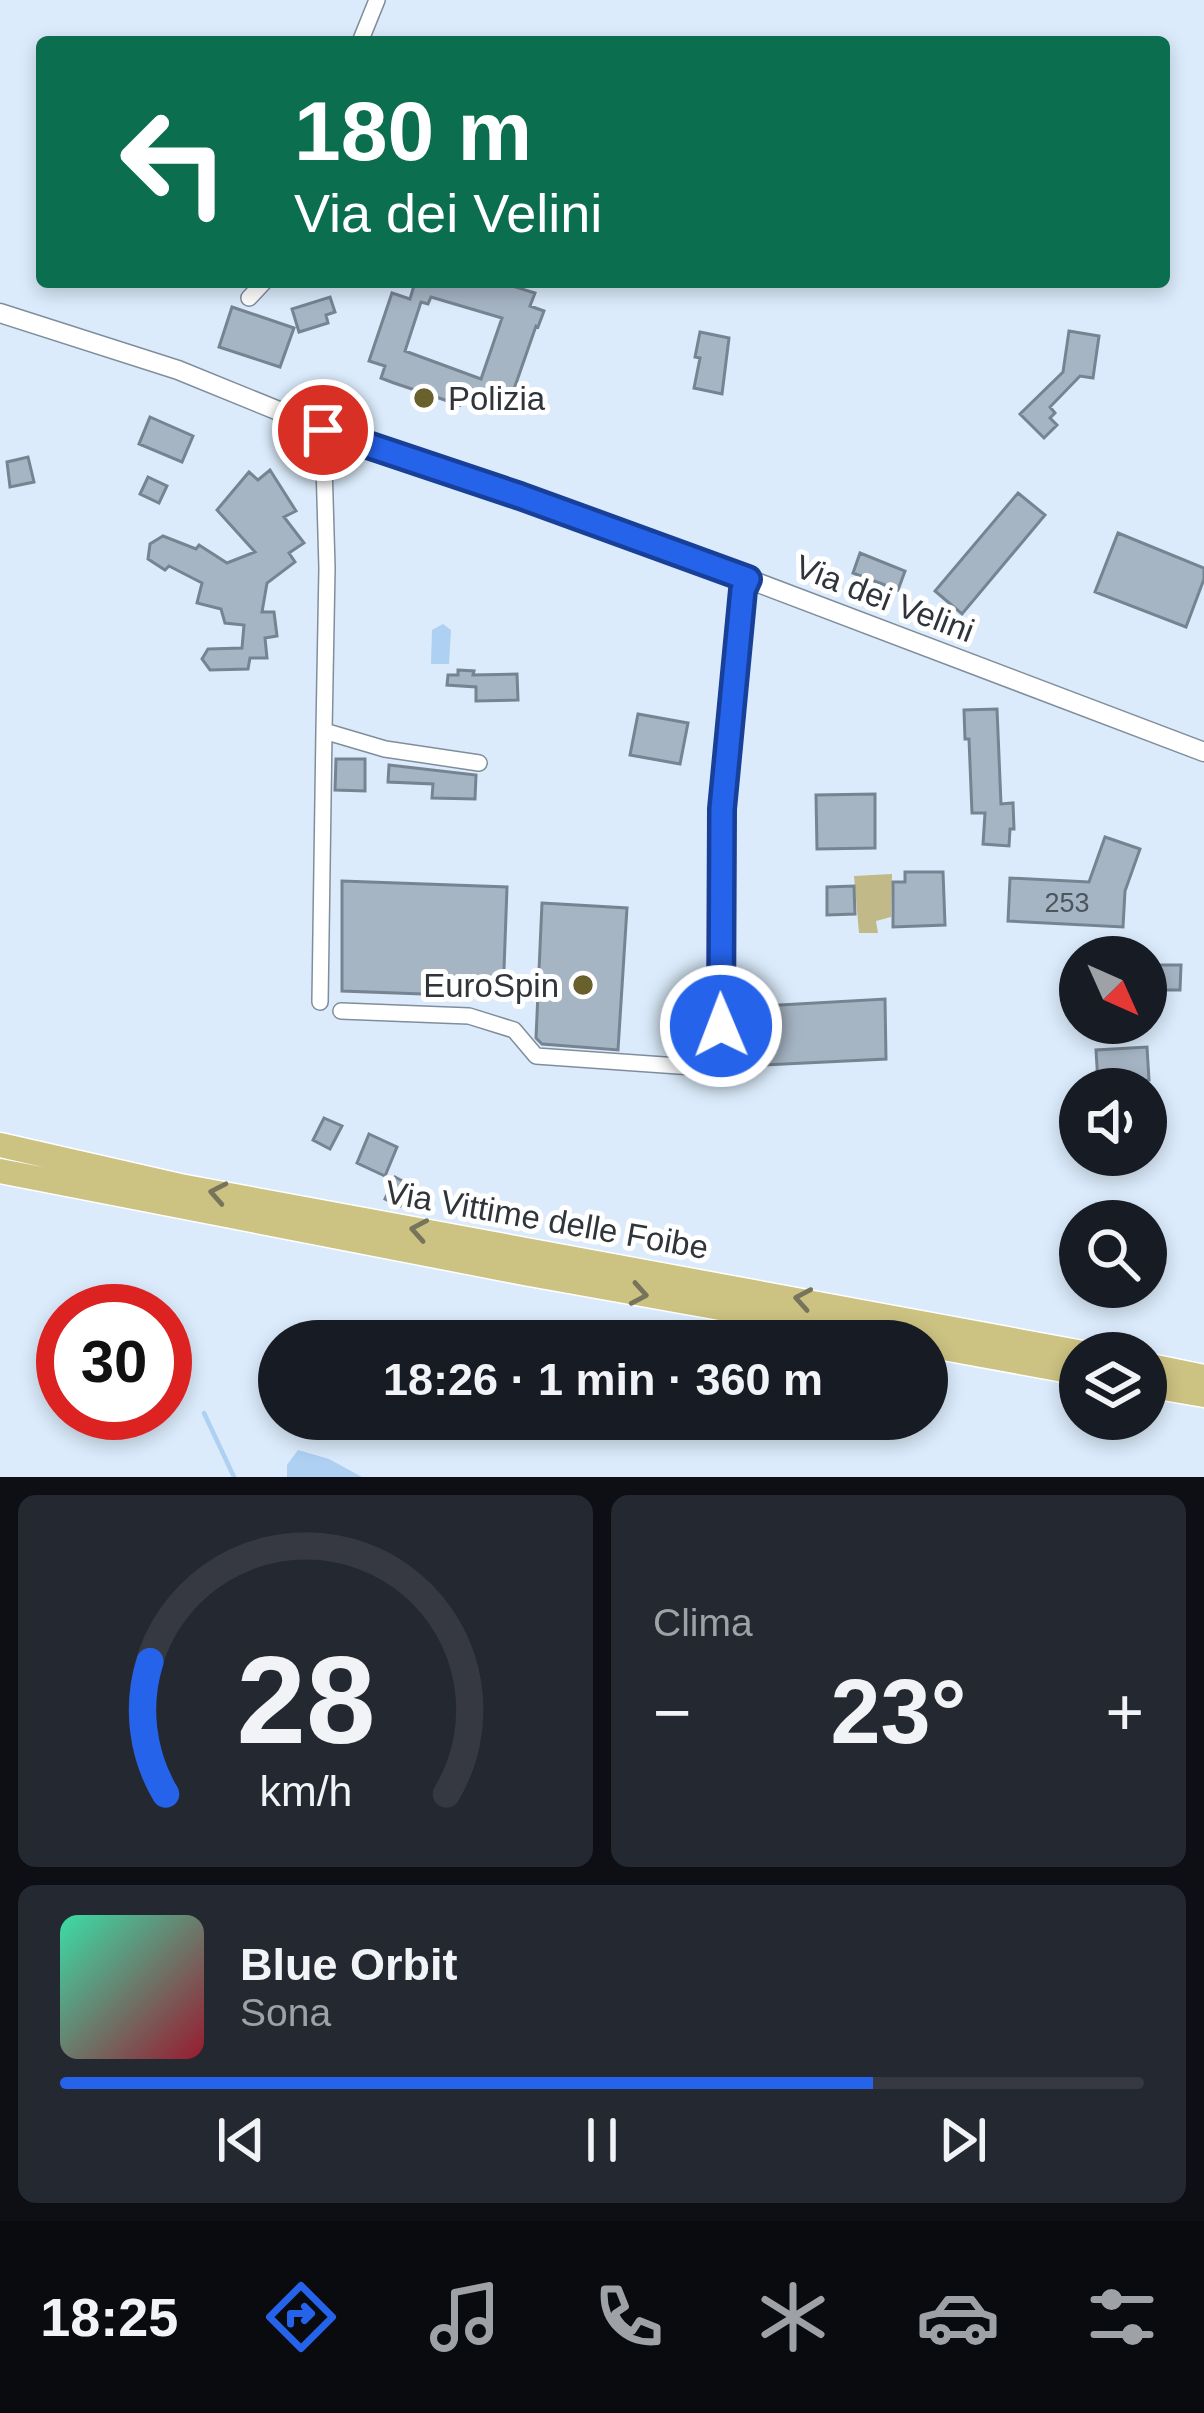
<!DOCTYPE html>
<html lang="it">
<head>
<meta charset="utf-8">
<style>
  :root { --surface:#171b24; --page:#242831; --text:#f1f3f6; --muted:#9ea1a6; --line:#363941; --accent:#2563eb }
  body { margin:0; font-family:Helvetica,sans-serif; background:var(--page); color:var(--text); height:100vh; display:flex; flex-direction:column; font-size:45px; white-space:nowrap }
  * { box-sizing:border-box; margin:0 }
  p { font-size:39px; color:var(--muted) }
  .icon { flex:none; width:66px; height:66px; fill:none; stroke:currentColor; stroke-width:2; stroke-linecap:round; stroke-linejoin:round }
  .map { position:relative; height:1477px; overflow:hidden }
  .sheet { display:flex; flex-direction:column; gap:18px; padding:18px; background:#0d0f14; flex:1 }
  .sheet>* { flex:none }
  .banner { position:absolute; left:36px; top:36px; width:1134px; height:252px; border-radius:12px; box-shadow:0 6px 18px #0003; background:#0b6e4f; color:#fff; overflow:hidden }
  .needle { width:78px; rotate:135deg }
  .buttons { position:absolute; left:1059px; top:936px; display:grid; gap:24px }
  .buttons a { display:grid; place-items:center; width:108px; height:108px; border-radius:50%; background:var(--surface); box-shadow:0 6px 18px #0003; font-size:60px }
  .speed { position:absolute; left:36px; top:1284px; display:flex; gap:24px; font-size:60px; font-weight:700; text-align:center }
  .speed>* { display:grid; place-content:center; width:156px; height:156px; border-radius:50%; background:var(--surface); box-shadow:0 6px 18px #0003; line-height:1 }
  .speed .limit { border:18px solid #d22; background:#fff; color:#111 }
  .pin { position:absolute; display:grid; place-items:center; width:102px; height:102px; color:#fff; margin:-51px; border:6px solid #fff; border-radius:50%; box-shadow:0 3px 12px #0007 }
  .me { position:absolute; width:132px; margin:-66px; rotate:359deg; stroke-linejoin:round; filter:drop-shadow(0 0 9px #0008) }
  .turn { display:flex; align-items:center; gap:42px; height:252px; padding:0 60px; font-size:54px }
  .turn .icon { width:156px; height:156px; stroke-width:2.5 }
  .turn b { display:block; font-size:84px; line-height:102px }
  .big { font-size:90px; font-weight:600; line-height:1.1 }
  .sheet .tile { flex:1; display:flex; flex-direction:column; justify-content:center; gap:18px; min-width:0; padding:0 42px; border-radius:18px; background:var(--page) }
  .sheet .dial { align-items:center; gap:0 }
  .dial svg { height:312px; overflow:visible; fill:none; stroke:var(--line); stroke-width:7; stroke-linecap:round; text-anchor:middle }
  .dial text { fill:var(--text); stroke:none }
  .song { display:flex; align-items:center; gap:36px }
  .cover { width:144px; height:144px; border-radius:18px; background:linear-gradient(135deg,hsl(160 70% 55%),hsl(350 70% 35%)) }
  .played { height:12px; border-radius:6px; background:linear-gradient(90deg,var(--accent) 75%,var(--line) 75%) }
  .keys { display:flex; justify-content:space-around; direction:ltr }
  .heat { display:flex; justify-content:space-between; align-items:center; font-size:66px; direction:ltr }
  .sheet .tiles { flex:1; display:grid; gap:18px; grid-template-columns:1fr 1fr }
  .tile:last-child { grid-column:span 2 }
  .trip { position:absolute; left:258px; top:1320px; width:690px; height:120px; border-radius:60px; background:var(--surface); box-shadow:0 6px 18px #0003; font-weight:600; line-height:120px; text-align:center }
  .tabs { display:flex; height:192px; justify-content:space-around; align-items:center; background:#090b0e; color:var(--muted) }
  .tabs .icon { width:84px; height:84px }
  .tabs .selected { color:var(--accent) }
  .tabs b { font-size:54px; color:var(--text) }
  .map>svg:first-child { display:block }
</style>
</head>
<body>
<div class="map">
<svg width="1204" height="1477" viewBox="0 0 1204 1477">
  <rect width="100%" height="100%" fill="#dbebfb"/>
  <!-- green -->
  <path fill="#c1b988" d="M892 874 891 917 876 921 878 933H859L854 876Z"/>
  <!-- water -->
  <path fill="#add0f3" d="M443 624 451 630 449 664H431L432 630Z
    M298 1450 329 1459 362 1477H287V1465Z"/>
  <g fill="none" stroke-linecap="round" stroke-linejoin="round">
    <!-- stream -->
    <path stroke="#add0f3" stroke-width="4.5" d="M204 1413 234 1477"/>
  </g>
  <!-- building -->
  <path fill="#a6b5c4" stroke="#768492" stroke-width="3" fill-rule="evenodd" d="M415 282H499L535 293 530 306 544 311 538 327 536 326 513 392 502 388 496 405 464 394 460 405 394 383 381 378 385 366 369 361 392 293 410 299ZM431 297 502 318 481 379 405 351 421 302 428 304Z
    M330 297 335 312 326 315 328 323 299 332 292 309Z
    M232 307 294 328 280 367 219 347Z
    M1069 331 1099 336 1093 378 1080 376 1050 407 1055 413 1050 418 1057 425 1044 438 1020 414 1063 372Z
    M700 332 729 338 722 394 694 388 700 358 695 357Z
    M150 417 193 436 182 462 139 444Z
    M28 457 34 482 10 487 7 462Z
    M270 470 296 511 284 517 304 543 289 553 295 562 267 583 262 612H274L277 636 265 638 267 658H250L248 669 210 670 202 659 208 649 242 648 244 625 225 623 221 609 197 603 202 583 169 566 165 570 148 559 150 544 163 536 196 549 199 545 227 563 255 552 217 510 249 472 258 480Z
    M148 477 167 486 159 503 140 494Z
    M1018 493 1045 515 962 614 935 591Z
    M1118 533 1204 568V579L1186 627 1095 592Z
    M860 553 905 571 898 590 853 573Z
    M458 670 474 671 473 675 517 674 518 700 476 701V687L447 685 448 675H458Z
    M997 709 1001 804 1013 803 1014 829H1010L1009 846 983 844 985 813H972L969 739H965L964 710Z
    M638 714 688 723 680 764 630 755Z
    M336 759H365V791L335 790Z
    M389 765 476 775 475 799 432 798 433 784 388 782Z
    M875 794V848L817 849 816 795Z
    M1105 837 1140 849 1125 891 1123 927 1008 921 1010 878 1089 882Z
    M905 872H943L945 925 893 927V882H905Z
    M342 881 507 887 503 997 342 991Z
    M854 886 855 914 827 915V887Z
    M542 903 627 908 618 1050 542 1044 536 1038Z
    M1146 965H1181L1180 990H1146Z
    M885 999 886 1059 765 1065 762 1006Z
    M1147 1047 1149 1080 1098 1083 1096 1050Z
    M324 1118 342 1126 330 1149 313 1140Z
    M369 1134 397 1147 385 1176 357 1163Z
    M395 1177 412 1186 400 1206 385 1199Z"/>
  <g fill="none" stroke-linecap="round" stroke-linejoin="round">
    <!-- minor casing -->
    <g stroke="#808e9c" stroke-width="18">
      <path id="minor" d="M360 42 377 0
        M249 298 264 282
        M323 429 327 568 324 731 385 749 479 763
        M320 1002 324 731
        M341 1011 469 1016 514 1030 536 1056 721 1069 722 809 743 590 748 579"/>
    </g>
    <!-- tertiary casing -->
    <g stroke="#808e9c" stroke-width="21">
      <path id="tertiary" d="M0 313 178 370 323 429 748 579 1204 752"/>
    </g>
    <!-- primary casing -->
    <g stroke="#fff" stroke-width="27">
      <path id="primary" d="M0 1145 180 1186 1083 1353
        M0 1171 524 1273 905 1341
        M927 1345 1080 1373
        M1146 1365 1204 1377
        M1146 1385 1204 1395"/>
    </g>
    <!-- minor -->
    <use href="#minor" stroke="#fff" stroke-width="15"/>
    <!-- tertiary -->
    <use href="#tertiary" stroke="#fff" stroke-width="18"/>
    <!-- primary -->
    <use href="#primary" stroke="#ccc282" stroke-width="24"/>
  </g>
  <!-- one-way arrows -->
  <defs><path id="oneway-chevron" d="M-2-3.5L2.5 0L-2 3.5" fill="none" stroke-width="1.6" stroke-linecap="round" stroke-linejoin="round" transform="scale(3)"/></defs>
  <g stroke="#76745b">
    <use href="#oneway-chevron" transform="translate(218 1193) rotate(-169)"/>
    <use href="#oneway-chevron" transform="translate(419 1230) rotate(-170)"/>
    <use href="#oneway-chevron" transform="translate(639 1294) rotate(10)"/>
    <use href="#oneway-chevron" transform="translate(803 1299) rotate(-170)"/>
  </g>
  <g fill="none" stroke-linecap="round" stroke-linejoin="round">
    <!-- route casing -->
    <g stroke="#184099" stroke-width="30">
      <path id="route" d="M323 430 520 496 748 579 743 590 722 809 721 1026"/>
    </g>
    <!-- route -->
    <use href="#route" stroke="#2563eb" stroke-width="21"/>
  </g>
  <!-- markers -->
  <g fill="#68602d" stroke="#fff" stroke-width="4.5">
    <circle cx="424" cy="398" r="12"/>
    <circle cx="583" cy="985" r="12"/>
  </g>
  <g text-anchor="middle" stroke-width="10" stroke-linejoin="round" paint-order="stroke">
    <!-- number labels -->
    <g font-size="27" fill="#4d555d">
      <text x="1067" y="912">253</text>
    </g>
    <!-- poi labels -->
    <g font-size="33" fill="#2f353b" stroke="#fff" text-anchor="start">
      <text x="448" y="410">Polizia</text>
      <text x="559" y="997" text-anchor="end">EuroSpin</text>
    </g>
    <!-- street labels -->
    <g font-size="33" fill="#2f353b" stroke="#fff">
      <text transform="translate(885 598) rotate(21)" y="12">Via dei Velini</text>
      <text transform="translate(547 1219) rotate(10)" y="12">Via Vittime delle Foibe</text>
    </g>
  </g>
</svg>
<div class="buttons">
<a><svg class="needle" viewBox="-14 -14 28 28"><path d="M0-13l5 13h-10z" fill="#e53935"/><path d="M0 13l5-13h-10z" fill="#9ea1a6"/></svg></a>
<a><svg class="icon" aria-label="sound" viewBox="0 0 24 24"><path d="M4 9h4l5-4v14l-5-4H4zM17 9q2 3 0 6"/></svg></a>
<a><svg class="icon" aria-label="search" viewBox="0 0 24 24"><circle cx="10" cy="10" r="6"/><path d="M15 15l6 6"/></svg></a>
<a><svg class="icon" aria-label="layers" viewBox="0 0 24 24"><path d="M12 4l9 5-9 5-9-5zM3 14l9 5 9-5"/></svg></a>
</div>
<div class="speed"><div class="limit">30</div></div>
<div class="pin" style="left:323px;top:430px;background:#d93025"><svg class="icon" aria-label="arrive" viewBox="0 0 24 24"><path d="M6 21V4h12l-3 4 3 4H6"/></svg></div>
<svg class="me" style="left:721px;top:1026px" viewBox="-20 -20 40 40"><circle r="17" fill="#2563eb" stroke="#fff" stroke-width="3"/><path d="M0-11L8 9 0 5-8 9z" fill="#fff"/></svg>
<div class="trip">18:26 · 1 min · 360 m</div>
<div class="banner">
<div class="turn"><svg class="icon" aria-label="left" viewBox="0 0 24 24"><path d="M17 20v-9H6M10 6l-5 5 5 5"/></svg><div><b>180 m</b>Via dei Velini</div></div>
</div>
</div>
<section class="sheet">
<div class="tiles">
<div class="tile dial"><svg viewBox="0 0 100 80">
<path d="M14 69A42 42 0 1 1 86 69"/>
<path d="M14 69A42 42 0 0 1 10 35" stroke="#2563eb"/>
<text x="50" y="56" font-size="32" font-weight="700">28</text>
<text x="50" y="72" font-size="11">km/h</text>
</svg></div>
<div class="tile"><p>Clima</p>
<div class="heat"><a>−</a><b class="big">23°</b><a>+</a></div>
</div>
<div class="tile">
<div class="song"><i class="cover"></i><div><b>Blue Orbit</b><p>Sona</p></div></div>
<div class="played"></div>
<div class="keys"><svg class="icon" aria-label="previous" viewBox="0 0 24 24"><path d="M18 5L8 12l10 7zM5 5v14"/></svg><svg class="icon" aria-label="pause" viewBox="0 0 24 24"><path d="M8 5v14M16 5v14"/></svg><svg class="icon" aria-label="next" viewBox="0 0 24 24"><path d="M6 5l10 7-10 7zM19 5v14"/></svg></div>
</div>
</div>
</section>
<nav class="tabs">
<b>18:25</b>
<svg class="icon selected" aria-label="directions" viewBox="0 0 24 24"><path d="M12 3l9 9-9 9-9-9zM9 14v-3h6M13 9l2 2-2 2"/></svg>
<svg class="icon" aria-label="music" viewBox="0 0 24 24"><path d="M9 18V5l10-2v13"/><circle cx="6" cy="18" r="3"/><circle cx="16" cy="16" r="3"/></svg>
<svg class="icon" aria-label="phone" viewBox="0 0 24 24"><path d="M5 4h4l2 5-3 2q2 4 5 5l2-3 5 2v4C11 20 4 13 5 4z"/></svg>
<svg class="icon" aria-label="climate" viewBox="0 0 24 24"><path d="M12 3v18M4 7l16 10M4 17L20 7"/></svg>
<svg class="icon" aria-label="car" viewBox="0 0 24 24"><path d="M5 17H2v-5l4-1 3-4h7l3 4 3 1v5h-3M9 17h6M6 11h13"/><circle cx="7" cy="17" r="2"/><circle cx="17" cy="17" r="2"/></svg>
<svg class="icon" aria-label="filters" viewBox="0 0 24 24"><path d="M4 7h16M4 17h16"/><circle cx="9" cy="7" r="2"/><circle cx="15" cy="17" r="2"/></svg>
</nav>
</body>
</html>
